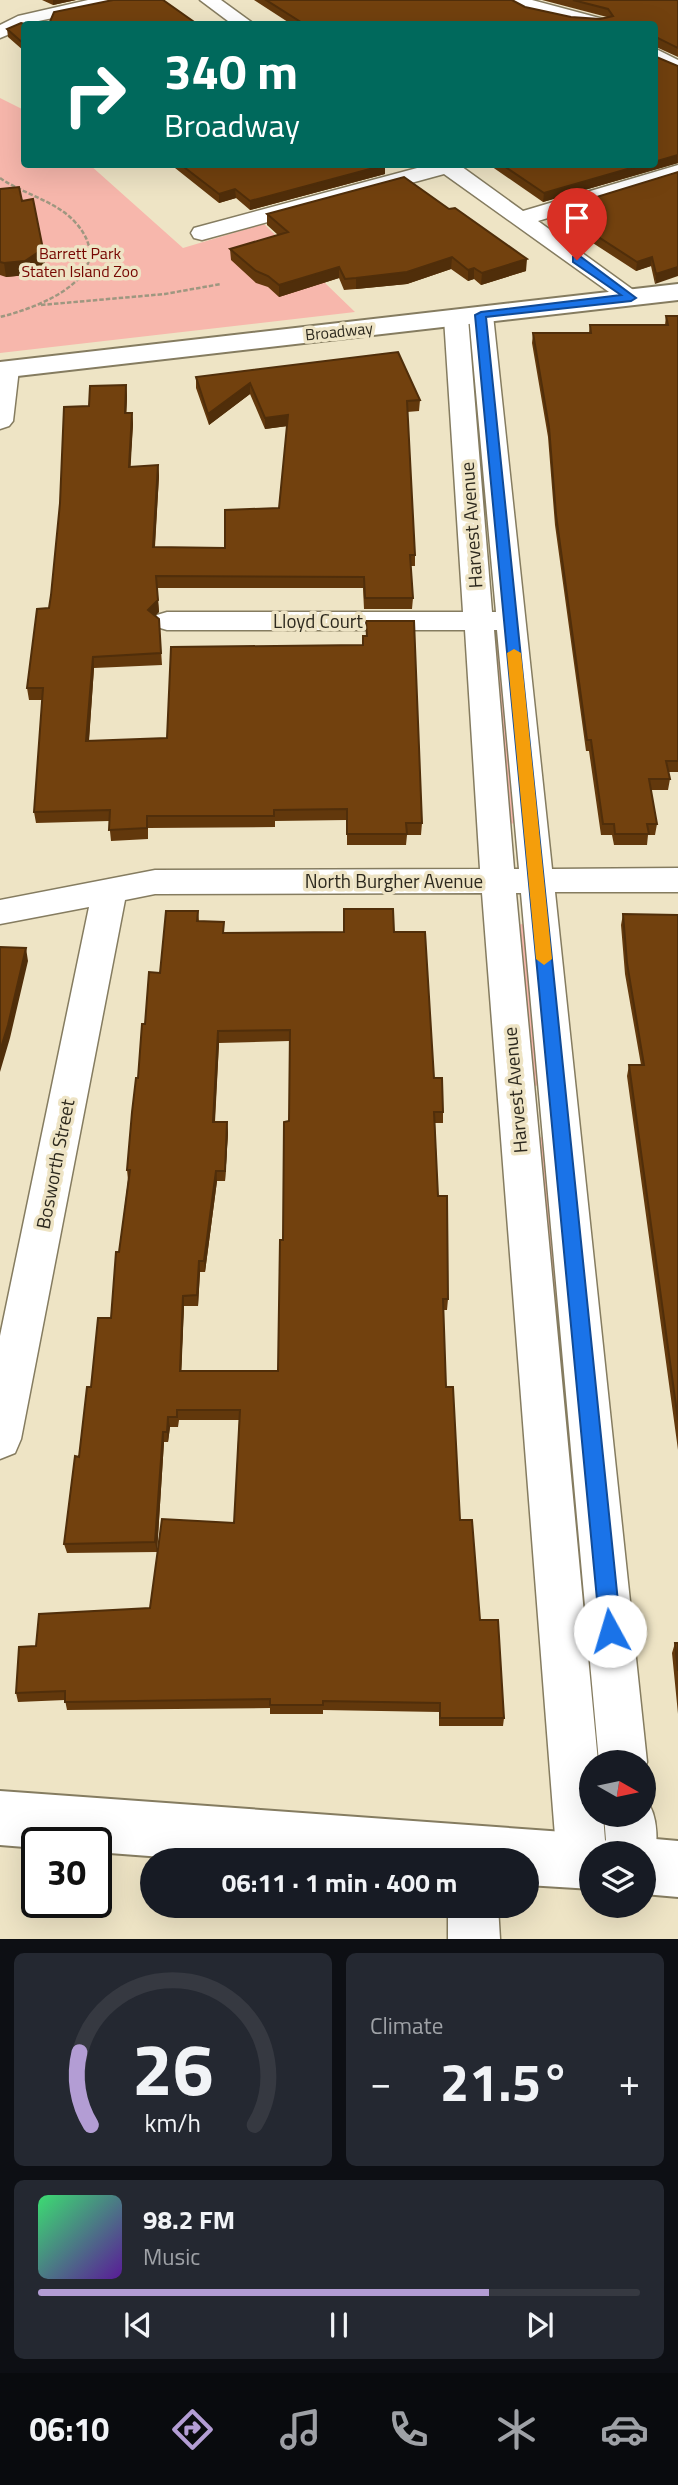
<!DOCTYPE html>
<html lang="en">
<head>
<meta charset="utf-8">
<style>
  :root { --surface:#171b24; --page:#242831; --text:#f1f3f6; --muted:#9ea1a6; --line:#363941; --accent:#b39dd4 }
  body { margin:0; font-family:"Titillium Web",sans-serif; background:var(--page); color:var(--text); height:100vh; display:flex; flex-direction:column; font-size:26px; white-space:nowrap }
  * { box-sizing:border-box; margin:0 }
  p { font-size:23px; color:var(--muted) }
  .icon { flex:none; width:38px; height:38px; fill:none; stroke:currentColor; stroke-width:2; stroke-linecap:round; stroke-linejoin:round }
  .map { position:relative; height:1939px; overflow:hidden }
  .sheet { display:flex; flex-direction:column; gap:14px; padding:14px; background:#0d0f14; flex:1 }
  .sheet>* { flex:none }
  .top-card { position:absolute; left:21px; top:21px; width:637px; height:147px; border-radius:7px; box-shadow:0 7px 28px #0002; background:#00695c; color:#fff; overflow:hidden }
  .needle { width:46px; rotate:99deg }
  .buttons { position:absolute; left:579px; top:1750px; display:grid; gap:14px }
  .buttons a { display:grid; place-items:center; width:77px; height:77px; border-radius:50%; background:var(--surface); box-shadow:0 7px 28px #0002; font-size:35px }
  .speed { position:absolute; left:21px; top:1827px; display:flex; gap:14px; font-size:35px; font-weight:700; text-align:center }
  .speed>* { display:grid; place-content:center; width:91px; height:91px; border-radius:50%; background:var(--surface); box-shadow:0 7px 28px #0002; line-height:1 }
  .speed .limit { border:4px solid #111; border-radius:10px; background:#fff; color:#111 }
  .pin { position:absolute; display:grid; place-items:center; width:60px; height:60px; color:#fff; margin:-72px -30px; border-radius:50% 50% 50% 0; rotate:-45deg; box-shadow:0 0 7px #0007 }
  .pin .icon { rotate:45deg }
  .me { position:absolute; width:77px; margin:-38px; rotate:354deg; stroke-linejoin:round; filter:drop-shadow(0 0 5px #0008) }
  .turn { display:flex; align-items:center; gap:24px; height:147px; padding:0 28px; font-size:32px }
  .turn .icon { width:91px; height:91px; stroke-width:2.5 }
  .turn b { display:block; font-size:49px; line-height:60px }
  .big { font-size:52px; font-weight:700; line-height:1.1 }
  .sheet .widget { flex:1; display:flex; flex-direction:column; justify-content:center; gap:10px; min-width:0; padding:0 24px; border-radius:10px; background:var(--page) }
  .sheet .dial { align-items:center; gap:0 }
  .dial svg { height:182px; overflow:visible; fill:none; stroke:var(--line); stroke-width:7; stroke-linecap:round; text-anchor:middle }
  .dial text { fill:var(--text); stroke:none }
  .song { display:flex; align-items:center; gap:21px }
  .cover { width:84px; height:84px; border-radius:10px; background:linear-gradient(135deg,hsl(140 70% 55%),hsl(270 70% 35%)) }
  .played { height:7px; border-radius:4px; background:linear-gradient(90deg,var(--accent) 75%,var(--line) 75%) }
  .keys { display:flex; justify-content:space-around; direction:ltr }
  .heat { display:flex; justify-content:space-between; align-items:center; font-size:38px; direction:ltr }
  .sheet .tiles { flex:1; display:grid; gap:14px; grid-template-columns:1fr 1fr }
  .widget:last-child { grid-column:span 2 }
  .trip { position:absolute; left:140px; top:1848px; width:399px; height:70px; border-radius:35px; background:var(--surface); box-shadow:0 7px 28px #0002; font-weight:700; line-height:70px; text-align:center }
  .tabs { display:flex; height:112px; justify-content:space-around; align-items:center; background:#090b0e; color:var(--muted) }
  .tabs .icon { width:49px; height:49px }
  .tabs .active { color:var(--accent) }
  .tabs b { font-size:32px; color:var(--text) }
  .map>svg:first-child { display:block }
</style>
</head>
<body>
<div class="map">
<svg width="678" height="1939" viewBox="0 0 678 1939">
  <rect width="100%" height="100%" fill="#eee4c5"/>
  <!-- green -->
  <path fill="#f7b7ac" d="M0 98 24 110V164L90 165 183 248 264 224 355 312 0 353Z
    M493 640 499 641 516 823 509 824Z
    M522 924 525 925 541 1085 534 1086 518 925Z
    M538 1137 546 1138 567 1358 558 1360Z"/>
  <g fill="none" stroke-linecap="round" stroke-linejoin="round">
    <!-- minor casing -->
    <g stroke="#857c60" stroke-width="3">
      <path id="minor" d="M88 0H122L120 4 24 24V28L0 38V25L18 16Z
        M200 0H221L254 24H232Z
        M506 0H532L607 20 610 24C585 26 522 20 506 0Z
        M654 48 678 60V74L654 63Z
        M432 164H458L523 211 678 165V178L538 221 643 297 639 302H623L444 174 202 240 194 238 191 233 194 228Z
        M481 308 489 310 493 315 552 869 678 868V892H555L647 1762 644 1770V1762H599L521 893H516L598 1762H592V1815H603L606 1853H592V1883L582 1887 564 1880 557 1862 482 893 155 894 125 900 21 1439 15 1453 0 1459V1336L89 907 0 924V900L155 870 480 869 465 630H167L157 627 152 621 157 615 167 612H463L444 318 448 313 456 311 464 313 468 318 492 612H496L469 315 473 310ZM494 630H497L519 869H514Z
        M7 362 16 364 19 369 13 421 9 426 0 429V363Z
        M644 1797C660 1815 659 1849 650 1871L644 1873V1853H607L604 1815H644Z
        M448 1906H498L500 1939H448Z"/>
    </g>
    <!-- tertiary casing -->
    <g stroke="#857c60" stroke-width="4">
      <path id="tertiary" d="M678 284V300L0 378V362Z
        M0 1791 592 1834 611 1843 616 1853H592V1889L527 1885V1860H202L96 1852V1843H37V1848L0 1845Z
        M644 1838 678 1841V1897L644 1894V1853H622L625 1847Z"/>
    </g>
    <!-- path -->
    <path stroke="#9e9780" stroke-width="2.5" stroke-dasharray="4.5 2" stroke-linecap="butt" d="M0 178C23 194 56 201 75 222 123 275 41 307 0 317
      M44 258 89 253
      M41 305 165 294 221 284"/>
    <!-- minor -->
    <use href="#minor" fill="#fff" fill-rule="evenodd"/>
    <!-- tertiary -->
    <use href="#tertiary" fill="#fff" fill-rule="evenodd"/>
  </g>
  <!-- wall -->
  <path fill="#62380c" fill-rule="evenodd" d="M42 0H76L53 5Z
    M254 0H512L525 7 571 17 600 19 607 17 542 0H678V57L654 46V24H291Z
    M24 24V51L8 37 7 29Z
    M678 66V163L543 202 488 164H654Z
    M170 164H384L385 165V174L250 210 236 198 219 203Z
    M678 172 655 284 651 266 636 271 562 223 564 207Z
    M0 189 22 201 45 263 27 275 6 277 0 275Z
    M267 214 526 271 481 285 474 279 468 281 451 269 407 284 356 289 344 290 339 278 279 297 268 287 256 283 231 260 230 249 278 235 267 225Z
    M666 316H678V772H668L670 779 668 790H651L657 824 655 835H648L647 845H614L612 835H601L589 751H586L555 525 548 437 532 343 533 333H589L590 325H665Z
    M196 377 420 400 419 411 407 412 415 555V566H411L413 598 412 609H364L363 588H157L159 612 155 616 159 619 162 665 94 668 89 741 167 738 363 645 366 636V621L422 823 421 835H407L406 845H347V820L275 821V827L148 828V839L111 841 109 821 36 823 34 812 42 700H29L27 688 49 608 89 406 126 385 127 396 126 413H132L133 424 130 467 158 465 159 476 155 547 225 548 279 508 287 426 265 429 250 394 209 425 196 388Z
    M198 911 199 921 225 933 394 932 443 1112V1123H435L438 1196 448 1299 447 1310H443L446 1387 460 1520 480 1620 504 1718 503 1726H439V1712L323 1710V1714H270V1708L67 1710 65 1700 18 1702 16 1693 36 1646 150 1608 234 1523 239 1420H179L178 1427H170L168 1442H164L157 1552 67 1553 64 1544 91 1387 111 1318 128 1180 127 1170 145 1024 160 973ZM289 1041V1121L278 1371H181L184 1306H198L200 1272H205L217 1181H225L228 1133 227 1122H215L219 1043Z
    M623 914 678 915V1450L627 1076 629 1065H641L625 974 621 925Z
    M675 1643H678V1714L672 1653Z"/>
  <!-- shaded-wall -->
  <path fill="#502e0a" d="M53 0H76L53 5Z
    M678 155V163L543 202 544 193 645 164H654V162Z
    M385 165V174L250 210V201Z
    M235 189 236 198 219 203V194Z
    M43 249 45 263 27 275 6 277 4 263Z
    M452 257 451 269 407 284 356 289V278Z
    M652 257 651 266 636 271 637 262Z
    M527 259 526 271 481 285 482 273Z
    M339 267V278L279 297V285Z
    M678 267V276L655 284 656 274Z
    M474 268V279L468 281V270Z
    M250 383V394L209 425 208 414Z
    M126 385 127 396 126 424 125 413Z
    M132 413 133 424 130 478 129 467Z
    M288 415V426L265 429V418Z
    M158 465 159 476 154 558 153 547Z
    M156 576 159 612 149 621 148 610Z
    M93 657 94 668 88 752 86 741Z
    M26 948 28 961 10 1038 0 1072V1051Z
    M218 1031 219 1043 214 1133 213 1122Z
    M227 1122 228 1133 225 1181V1171Z
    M216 1171 217 1181 205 1272 204 1261Z
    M199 1261 200 1272 198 1306 197 1295Z
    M183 1296 184 1306 181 1381 180 1371Z
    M168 1417 170 1427 168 1442 167 1432Z
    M163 1432 164 1442 157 1552 155 1542Z"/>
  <!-- building -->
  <path fill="#72410e" stroke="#502e0a" stroke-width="2" fill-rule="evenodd" d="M113 0H163L197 24H49L54 12Z
    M266 0H512L525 7 571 17 600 19 613 16 608 9 573 0H678V48L656 37 654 38V24H304Z
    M21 23 25 24 24 44 7 29Z
    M654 56 678 66V155L654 162Z
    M180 164H384L385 165 250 201 235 189 219 194Z
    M501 164H645L544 193Z
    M678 172V267L656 274 652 257 637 262 563 214 571 211 564 207Z
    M404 177 449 209 455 208 527 259 482 273 474 268 468 270 452 257 407 272 356 278 345 279 339 267 279 285 268 276 256 271 230 249 288 232 267 214Z
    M19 187 22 201 33 199 43 249 25 261 4 263 0 262V189Z
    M666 316H678V761H666L670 779H649L657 824H647L649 834H615L614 824H603L591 740H587L556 515 549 427 533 333H591L590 325H668Z
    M398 352 420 400 407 401 415 555H410L413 598H365L364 577 156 576 158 600 148 610 159 619 161 653 93 657 86 741 167 738 171 647 363 645V636H367L366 621H414L422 823H406L407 834H347V809L274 810V816H147V828L109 830 110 810 34 812 43 688H27L37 609 49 608 51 595 60 503 64 407 89 406 90 386 126 385 125 413H132L129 467 158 465 153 547 225 548V510L279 508 288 415 265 418 250 383 208 414 196 377Z
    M344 909H393L394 932H425L434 1078H442L443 1112H434L438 1196H447L448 1299H443L446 1387H453L460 1520H472L480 1620H498L504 1718H440V1703L323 1701V1705H270V1699L65 1702V1691L16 1693 19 1647 36 1646 39 1614 150 1608 162 1519 234 1523 240 1410H177V1417H168L167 1432H163L155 1542 64 1544 75 1456 79 1457 87 1387H91L98 1318H111L116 1252H119L130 1170H127L132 1112 136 1078H138L142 1024H145L149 972 160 973 166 911H198L197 921 224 922 223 933 344 932ZM290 1030 289 1121 284 1122 283 1240H280L278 1371H180L183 1296 197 1295 199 1261H204L216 1171H225L227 1122H213L218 1031Z
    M623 914 678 915V1420L629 1065H644L627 963Z
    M0 947 26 948 8 1025 0 1051Z
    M675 1643H678V1671Z"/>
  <!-- route -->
  <path fill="#1a73e8" stroke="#114b97" stroke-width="2" d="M573 257H581L636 298 631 301 486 317 621 1631 618 1638 610 1641 603 1638 600 1631 475 315 481 312 621 295 573 262Z"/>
  <!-- slow -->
  <path fill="#f59e0b" d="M514 649 521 653 552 959 544 965 536 959 507 653Z"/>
  <g text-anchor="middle" stroke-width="7" stroke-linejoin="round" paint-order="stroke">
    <!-- far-park labels -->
    <g font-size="16" fill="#760600" stroke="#eee4c5">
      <text x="80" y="259">Barrett Park<tspan x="80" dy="18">Staten Island Zoo</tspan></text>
    </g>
    <!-- far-street labels -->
    <g font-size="16" fill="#2d291e" stroke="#eee4c5">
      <text transform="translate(339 331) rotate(-6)" y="6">Broadway</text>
    </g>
    <!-- street labels -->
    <g font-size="19" fill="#2d291e" stroke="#eee4c5">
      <text transform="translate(471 525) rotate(-94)" y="7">Harvest Avenue</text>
      <text x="318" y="628">Lloyd Court</text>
      <text x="394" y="888">North Burgher Avenue</text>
      <text transform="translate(515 1090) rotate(-95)" y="7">Harvest Avenue</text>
      <text transform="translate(55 1164) rotate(-79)" y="7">Bosworth Street</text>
    </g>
  </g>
</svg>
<div class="buttons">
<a><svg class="needle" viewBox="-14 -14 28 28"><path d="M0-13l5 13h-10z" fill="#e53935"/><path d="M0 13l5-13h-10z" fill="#9ea1a6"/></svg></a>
<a><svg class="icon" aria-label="layers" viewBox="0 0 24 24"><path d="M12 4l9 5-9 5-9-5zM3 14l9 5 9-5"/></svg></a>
</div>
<div class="speed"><div class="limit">30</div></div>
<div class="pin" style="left:577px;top:260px;background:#d93025"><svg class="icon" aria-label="arrive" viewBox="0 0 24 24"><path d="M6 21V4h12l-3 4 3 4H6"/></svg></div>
<svg class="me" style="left:610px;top:1631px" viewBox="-20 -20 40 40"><circle r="19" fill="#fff"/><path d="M0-13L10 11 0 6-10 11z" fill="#1a73e8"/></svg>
<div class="trip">06:11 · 1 min · 400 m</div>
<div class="top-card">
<div class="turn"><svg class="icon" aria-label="right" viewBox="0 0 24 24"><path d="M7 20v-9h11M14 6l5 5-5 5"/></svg><div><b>340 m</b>Broadway</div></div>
</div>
</div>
<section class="sheet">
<div class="tiles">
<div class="widget dial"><svg viewBox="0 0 100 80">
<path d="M14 69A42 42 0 1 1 86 69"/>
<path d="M14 69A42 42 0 0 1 9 37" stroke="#b39dd4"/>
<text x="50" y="56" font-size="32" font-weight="700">26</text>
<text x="50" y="72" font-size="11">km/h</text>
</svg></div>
<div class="widget"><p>Climate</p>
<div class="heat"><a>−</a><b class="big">21.5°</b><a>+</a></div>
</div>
<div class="widget">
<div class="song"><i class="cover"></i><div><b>98.2 FM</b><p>Music</p></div></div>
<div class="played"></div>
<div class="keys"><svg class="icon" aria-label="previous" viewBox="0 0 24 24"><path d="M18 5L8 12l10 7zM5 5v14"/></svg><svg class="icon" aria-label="pause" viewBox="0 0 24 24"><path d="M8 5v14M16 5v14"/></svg><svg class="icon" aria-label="next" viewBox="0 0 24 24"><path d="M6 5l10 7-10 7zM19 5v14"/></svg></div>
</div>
</div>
</section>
<nav class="tabs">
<b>06:10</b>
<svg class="icon active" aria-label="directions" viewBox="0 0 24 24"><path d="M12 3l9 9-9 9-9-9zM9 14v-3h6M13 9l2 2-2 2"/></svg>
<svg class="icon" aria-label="music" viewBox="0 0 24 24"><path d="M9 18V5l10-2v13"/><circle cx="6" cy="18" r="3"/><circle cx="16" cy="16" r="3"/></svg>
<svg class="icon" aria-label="phone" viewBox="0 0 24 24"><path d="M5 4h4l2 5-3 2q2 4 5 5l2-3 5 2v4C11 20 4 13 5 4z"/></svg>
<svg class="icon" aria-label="climate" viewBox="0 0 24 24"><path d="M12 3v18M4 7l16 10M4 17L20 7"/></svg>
<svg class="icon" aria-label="car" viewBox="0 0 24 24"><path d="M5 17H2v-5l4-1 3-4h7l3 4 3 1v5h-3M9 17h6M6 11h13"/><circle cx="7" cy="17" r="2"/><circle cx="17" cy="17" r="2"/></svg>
</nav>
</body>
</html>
